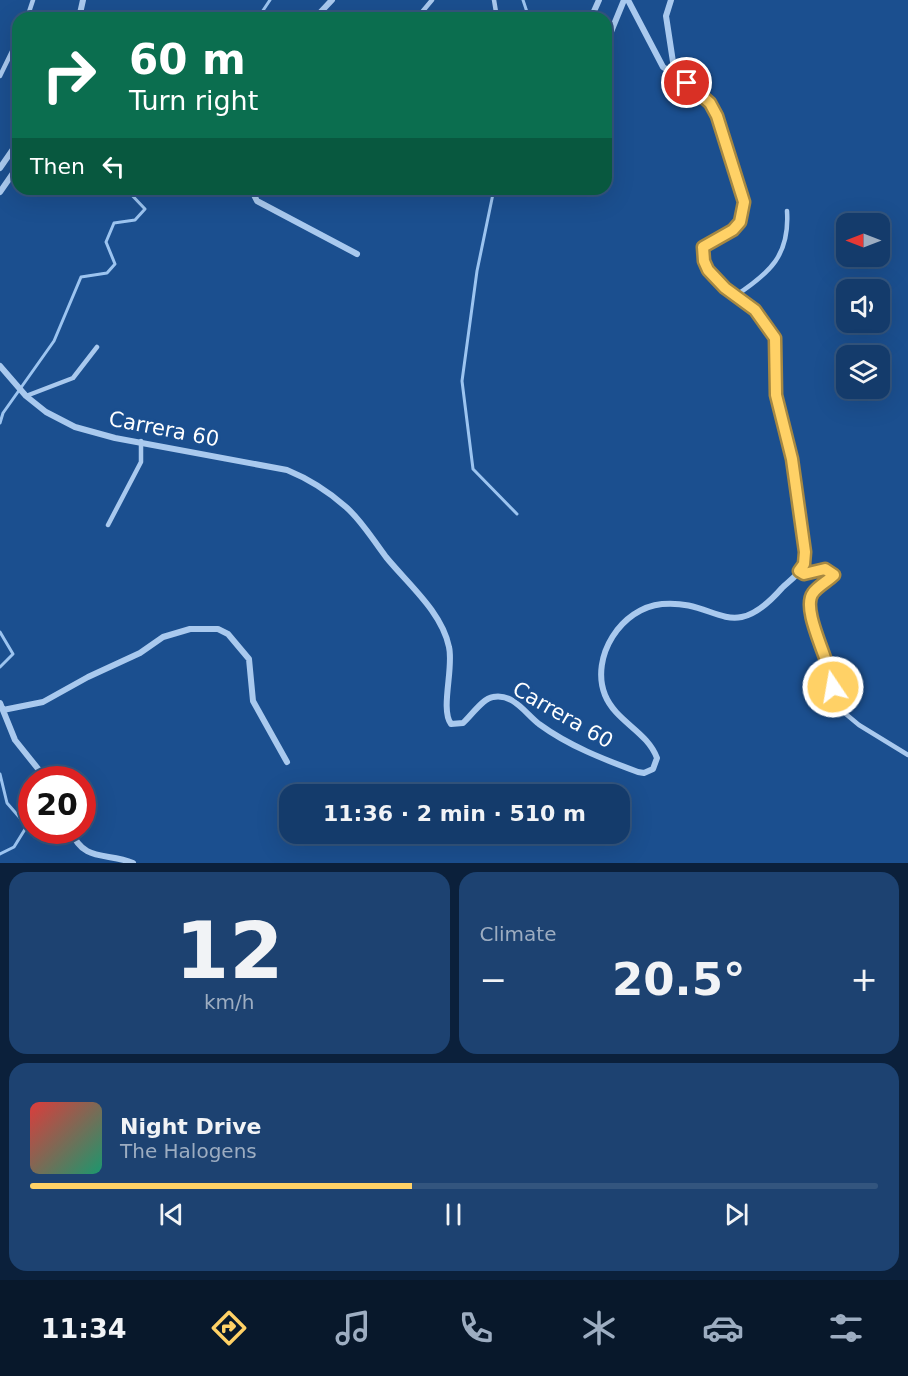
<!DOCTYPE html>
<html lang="en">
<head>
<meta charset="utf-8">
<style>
  :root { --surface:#143b6b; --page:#1d4271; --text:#f1f3f6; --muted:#9dadc1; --line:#33557e; --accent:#ffd166 }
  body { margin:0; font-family:"DejaVu Sans",sans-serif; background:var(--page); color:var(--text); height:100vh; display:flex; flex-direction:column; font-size:22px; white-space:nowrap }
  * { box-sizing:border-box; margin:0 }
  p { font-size:20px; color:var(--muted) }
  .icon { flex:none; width:33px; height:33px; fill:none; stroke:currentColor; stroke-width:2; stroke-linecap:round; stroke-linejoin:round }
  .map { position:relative; height:863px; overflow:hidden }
  .drawer { display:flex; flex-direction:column; gap:9px; padding:9px; background:#0b203b; flex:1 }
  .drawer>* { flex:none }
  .guide { position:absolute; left:12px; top:12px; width:600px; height:183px; border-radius:18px; box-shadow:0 6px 24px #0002,0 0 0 2px var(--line); background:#0b6e4f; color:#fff; overflow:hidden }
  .needle { width:39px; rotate:270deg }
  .fabs { position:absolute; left:836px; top:213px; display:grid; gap:12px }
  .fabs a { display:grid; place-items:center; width:54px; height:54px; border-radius:12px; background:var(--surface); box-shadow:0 6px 24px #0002,0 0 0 2px var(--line); font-size:30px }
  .speed { position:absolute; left:18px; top:766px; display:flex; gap:12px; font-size:30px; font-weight:700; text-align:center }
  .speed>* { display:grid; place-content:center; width:78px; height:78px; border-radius:50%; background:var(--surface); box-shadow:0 6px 24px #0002,0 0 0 2px var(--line); line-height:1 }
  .speed .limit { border:9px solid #d22; background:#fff; color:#111 }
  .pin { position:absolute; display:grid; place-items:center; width:51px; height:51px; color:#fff; margin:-26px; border:3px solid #fff; border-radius:50%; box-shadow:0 2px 6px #0007 }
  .me { position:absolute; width:66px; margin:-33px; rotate:348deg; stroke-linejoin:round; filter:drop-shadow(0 0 4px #0008) }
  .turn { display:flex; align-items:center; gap:21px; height:126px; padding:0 18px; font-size:27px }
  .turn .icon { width:78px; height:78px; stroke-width:2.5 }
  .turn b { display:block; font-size:42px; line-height:51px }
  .then { display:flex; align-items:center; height:57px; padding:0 18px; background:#0003; gap:12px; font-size:22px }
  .big { font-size:45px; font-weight:700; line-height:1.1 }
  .drawer .tile { flex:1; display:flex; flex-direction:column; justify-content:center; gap:9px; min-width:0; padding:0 21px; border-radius:18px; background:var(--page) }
  .drawer .dial { align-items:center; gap:0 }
  .dial b { font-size:78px; line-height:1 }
  .song { display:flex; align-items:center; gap:18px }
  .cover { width:72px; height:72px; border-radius:9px; background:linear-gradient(135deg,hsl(0 70% 55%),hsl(160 70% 35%)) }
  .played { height:6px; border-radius:3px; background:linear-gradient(90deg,var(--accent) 45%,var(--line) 45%) }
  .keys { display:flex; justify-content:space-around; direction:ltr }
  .heat { display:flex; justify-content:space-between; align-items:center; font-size:33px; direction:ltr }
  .drawer .tiles { flex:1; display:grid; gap:9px; grid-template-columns:1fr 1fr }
  .tile:last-child { grid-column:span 2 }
  .trip { position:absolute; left:279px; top:784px; width:351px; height:60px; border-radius:18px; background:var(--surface); box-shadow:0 6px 24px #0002,0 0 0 2px var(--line); font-weight:700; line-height:60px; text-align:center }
  .menu { display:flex; height:96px; justify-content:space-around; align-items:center; background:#08182b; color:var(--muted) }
  .menu .icon { width:42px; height:42px }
  .menu .active { color:var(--accent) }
  .menu b { font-size:27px; color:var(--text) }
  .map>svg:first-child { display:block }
</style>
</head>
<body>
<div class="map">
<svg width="908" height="863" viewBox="0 0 908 863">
  <rect width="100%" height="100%" fill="#1b4f8f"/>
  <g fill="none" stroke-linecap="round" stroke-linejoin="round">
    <!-- stream -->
    <path stroke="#9cc4f0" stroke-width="3" d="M523 0 529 18
      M258 18 270 0
      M494 189 477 271 462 381 473 469 517 514
      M0 423 3 413 54 341 81 277 107 273 115 264 106 242 114 223 135 220 145 209 126 189
      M0 632 13 654 0 667
      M0 774 7 803 27 826 14 847 0 854"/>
    <!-- service -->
    <path stroke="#a9c9ee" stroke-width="4.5" d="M494 0 497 18
      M27 18 33 0
      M417 18 432 0
      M0 76 18 39
      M735 296C770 273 790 255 787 211
      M26 396 73 378 97 347
      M108 525 141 462V441
      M799 571 804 574 825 569 834 575 812 593 809 603 833 676 835 705 859 725 908 755"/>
    <!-- minor -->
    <path stroke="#a9c9ee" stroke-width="6" d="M671 0 666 16 675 75
      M79 18 83 0
      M315 18 332 0
      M591 18 599 0
      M606 44 624 0
      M0 168 18 142
      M251 189 257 201 357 254
      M0 192 18 166
      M0 366 26 396 46 412 75 427 115 438 287 470C309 479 328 491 346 507 362 521 373 540 386 557 408 584 442 612 449 647 454 668 440 709 451 724L463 723C471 716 483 698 493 697 513 693 525 713 539 724 569 746 603 759 638 772L644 773 653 769 657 758C647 731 616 722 605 695 590 657 621 608 662 604 718 599 730 647 782 588 788 582 800 574 803 565 807 554 803 540 802 529 799 505 797 480 791 457 786 436 778 416 776 395 775 376 782 353 774 336 759 304 698 280 703 247L733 230 740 222 744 202 742 188 717 116 710 103 687 83 663 67 628 0
      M0 703 15 740 47 780
      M3 710 43 702 88 677 140 653 163 637 190 629H218L228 634 249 659 253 701 287 762
      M71 831C84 863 107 852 133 863"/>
  </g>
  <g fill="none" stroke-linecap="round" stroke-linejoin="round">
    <!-- route casing -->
    <g stroke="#a68842" stroke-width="15">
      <path id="route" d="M687 83 710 103 717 116 744 202 740 222 733 230 703 247 704 261 708 270 725 288 755 310 775 338 776 395 792 459 805 552 804 564 799 571 804 574 825 569 834 575C828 581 818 586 813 593 800 610 832 664 833 687"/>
    </g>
    <!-- route -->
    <use href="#route" stroke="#ffd166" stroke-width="10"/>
  </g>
  <g text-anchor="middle" stroke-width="6" stroke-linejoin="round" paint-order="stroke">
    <!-- street labels -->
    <g font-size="21" fill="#fff" stroke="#1b4f8f">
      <text transform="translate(164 429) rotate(11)" y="7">Carrera 60</text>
      <text transform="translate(563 715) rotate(30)" y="7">Carrera 60</text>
    </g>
  </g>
</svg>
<div class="fabs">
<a><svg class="needle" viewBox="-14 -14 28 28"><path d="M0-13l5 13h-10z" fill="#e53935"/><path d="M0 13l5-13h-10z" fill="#9dadc1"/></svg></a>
<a><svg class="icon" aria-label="sound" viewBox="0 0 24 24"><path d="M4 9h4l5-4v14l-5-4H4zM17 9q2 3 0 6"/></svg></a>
<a><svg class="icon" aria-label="layers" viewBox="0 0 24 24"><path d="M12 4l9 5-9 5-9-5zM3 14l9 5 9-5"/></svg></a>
</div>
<div class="speed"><div class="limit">20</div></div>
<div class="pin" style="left:687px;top:83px;background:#d93025"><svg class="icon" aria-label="arrive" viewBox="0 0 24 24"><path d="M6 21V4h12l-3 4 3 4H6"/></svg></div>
<svg class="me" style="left:833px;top:687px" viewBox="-20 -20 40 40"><circle r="17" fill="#ffd166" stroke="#fff" stroke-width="3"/><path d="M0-11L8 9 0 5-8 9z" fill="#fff"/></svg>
<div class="trip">11:36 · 2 min · 510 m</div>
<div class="guide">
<div class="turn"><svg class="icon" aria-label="right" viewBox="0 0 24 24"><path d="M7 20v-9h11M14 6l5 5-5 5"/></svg><div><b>60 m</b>Turn right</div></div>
<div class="then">Then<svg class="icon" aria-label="left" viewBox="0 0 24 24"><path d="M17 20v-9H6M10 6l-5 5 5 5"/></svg></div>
</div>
</div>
<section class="drawer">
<div class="tiles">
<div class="tile dial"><b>12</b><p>km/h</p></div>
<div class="tile"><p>Climate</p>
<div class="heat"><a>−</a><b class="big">20.5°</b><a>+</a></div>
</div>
<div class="tile">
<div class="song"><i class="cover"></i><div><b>Night Drive</b><p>The Halogens</p></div></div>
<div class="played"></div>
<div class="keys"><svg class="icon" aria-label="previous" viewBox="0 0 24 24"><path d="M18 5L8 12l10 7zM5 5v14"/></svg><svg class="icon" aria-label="pause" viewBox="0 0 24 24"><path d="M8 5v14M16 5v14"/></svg><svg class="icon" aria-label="next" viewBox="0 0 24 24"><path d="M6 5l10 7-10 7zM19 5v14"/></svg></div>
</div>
</div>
</section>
<nav class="menu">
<b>11:34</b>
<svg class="icon active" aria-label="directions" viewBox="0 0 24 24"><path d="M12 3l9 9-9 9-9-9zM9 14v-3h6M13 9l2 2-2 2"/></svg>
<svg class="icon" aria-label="music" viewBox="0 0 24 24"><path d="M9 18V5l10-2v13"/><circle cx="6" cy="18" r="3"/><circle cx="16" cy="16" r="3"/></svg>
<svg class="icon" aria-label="phone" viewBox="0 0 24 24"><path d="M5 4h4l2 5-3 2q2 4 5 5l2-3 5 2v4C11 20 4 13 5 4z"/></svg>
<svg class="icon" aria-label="climate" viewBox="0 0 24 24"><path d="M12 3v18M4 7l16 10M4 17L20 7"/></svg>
<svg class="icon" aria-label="car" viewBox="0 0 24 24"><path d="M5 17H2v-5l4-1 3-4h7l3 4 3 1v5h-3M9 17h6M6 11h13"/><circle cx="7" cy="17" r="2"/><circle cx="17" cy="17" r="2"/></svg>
<svg class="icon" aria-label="filters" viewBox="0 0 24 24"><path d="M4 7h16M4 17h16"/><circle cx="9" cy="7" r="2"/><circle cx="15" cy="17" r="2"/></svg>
</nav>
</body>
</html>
